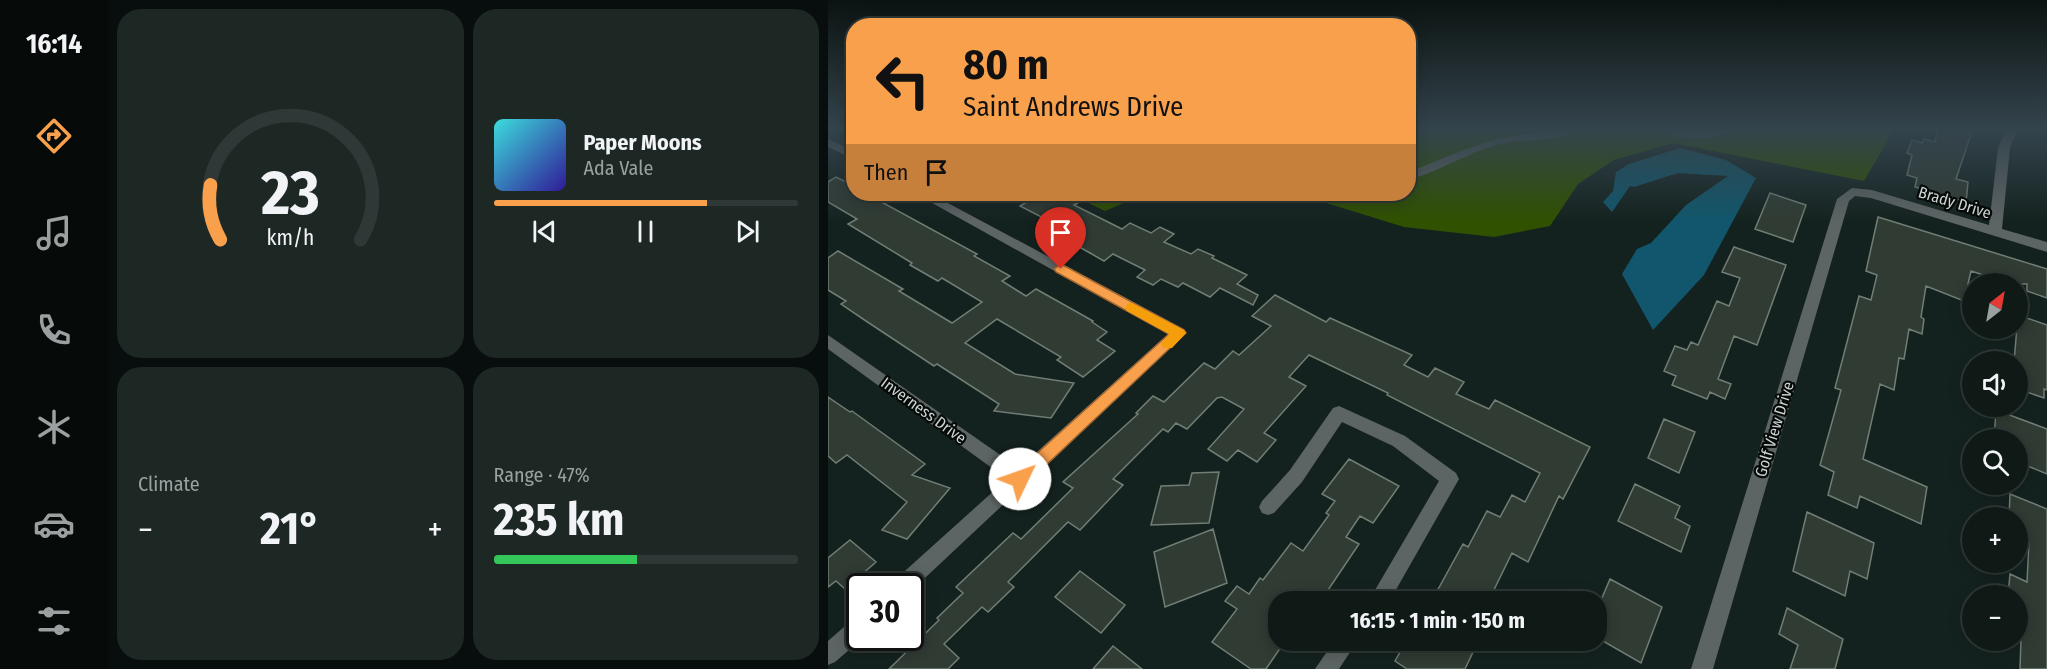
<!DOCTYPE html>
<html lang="en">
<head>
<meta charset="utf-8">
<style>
  :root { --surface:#0f1a17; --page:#1d2724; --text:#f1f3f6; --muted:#9ba1a1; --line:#2f3836; --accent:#f9a04c }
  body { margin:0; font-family:"Fira Sans Condensed",sans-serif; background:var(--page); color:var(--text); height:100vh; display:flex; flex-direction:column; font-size:22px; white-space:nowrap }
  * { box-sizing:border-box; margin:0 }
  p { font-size:20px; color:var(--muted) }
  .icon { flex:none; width:33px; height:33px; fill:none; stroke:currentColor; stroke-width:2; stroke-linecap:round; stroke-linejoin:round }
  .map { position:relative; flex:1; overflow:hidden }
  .side { display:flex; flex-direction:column; gap:9px; padding:9px; background:#080e0d; width:720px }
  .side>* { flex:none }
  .hud { position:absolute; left:18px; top:18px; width:570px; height:183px; border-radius:24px; box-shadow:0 3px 15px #0003,0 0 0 2px var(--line); background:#f9a04c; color:#111; overflow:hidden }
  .needle { width:39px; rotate:31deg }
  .tools { position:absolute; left:1134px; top:273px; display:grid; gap:12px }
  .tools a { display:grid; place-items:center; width:66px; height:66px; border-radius:50%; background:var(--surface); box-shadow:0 3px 15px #0003,0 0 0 2px var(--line); font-size:30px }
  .speed { position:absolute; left:18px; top:573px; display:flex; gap:12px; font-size:30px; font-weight:700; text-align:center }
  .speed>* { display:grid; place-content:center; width:78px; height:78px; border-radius:50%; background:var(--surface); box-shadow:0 3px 15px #0003,0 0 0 2px var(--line); line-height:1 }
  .speed .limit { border:3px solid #111; border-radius:9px; background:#fff; color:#111 }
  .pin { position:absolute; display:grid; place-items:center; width:51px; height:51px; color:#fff; margin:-62px -26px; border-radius:50% 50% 50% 0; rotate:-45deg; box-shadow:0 0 6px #0007 }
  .pin .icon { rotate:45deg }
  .me { position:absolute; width:66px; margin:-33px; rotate:48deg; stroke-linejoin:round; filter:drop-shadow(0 0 4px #0008) }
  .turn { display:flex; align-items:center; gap:21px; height:126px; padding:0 18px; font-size:27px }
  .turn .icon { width:78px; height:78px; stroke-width:2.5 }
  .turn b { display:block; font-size:42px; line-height:51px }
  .then { display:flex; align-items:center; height:57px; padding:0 18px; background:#0003; gap:12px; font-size:22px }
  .big { font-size:45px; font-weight:700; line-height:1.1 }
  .side .widget { flex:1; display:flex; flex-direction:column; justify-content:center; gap:9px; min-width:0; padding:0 21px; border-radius:24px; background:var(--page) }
  .side .dial { align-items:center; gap:0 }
  .dial svg { height:156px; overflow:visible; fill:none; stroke:var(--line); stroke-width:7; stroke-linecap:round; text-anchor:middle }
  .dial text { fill:var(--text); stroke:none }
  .song { display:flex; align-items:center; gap:18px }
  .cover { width:72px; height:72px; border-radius:9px; background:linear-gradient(135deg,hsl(180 70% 55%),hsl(250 70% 35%)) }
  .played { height:6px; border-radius:3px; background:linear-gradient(90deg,var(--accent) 70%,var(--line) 70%) }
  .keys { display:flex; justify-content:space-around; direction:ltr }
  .heat { display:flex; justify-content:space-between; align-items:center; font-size:33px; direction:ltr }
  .charge { height:9px; border-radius:4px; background:linear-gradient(90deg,#34c759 47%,var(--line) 0) }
  .side .tiles { flex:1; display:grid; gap:9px; grid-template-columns:repeat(2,1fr) }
  .trip { position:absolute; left:440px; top:591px; width:339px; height:60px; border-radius:24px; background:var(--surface); box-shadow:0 3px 15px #0003,0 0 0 2px var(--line); font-weight:700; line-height:60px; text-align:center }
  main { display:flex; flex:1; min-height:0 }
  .menu { display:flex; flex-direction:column; width:108px; justify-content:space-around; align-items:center; background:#060a09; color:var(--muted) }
  .menu .icon { width:42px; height:42px }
  .menu .current { color:var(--accent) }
  .menu b { font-size:27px; color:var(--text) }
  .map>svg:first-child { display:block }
</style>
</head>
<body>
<main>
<nav class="menu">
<b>16:14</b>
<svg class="icon current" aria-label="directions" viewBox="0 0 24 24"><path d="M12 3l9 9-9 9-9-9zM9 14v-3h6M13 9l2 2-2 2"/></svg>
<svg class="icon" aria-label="music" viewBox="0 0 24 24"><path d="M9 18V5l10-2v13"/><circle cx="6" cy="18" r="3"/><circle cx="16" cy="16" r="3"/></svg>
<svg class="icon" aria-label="phone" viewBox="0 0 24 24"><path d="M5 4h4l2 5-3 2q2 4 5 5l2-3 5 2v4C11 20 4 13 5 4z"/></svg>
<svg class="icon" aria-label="climate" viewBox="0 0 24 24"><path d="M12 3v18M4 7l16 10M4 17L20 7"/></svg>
<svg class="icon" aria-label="car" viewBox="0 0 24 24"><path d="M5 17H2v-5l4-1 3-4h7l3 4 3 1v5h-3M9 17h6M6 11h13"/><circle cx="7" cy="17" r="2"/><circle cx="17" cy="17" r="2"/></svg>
<svg class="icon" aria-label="filters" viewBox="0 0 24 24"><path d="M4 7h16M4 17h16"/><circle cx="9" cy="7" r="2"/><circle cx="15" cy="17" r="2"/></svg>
</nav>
<section class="side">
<div class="tiles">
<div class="widget dial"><svg viewBox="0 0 100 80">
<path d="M14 69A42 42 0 1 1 86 69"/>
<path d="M14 69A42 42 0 0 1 9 41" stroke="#f9a04c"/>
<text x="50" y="56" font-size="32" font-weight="700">23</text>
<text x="50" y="72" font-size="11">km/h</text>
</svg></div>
<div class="widget">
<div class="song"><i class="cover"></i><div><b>Paper Moons</b><p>Ada Vale</p></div></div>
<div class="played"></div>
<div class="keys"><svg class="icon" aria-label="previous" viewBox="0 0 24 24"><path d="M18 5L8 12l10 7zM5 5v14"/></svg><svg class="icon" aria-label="pause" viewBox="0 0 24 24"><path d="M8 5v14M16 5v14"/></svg><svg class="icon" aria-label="next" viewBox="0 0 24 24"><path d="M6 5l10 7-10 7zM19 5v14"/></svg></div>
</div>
<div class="widget"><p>Climate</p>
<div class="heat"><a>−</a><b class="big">21°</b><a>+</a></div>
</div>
<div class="widget"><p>Range · 47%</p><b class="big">235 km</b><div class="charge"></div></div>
</div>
</section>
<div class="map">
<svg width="1219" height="669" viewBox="0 0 1219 669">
  <rect width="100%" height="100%" fill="#14221f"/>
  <!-- green -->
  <path fill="#305100" d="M581 128H1067L1036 181 845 143 786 160 750 184 722 226 666 237 576 227 469 194H580Z
    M242 194H316L277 211Z"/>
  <!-- water -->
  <path fill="#11566c" d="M852 148 898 160 928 178 876 275 825 330 794 274 809 249 823 243 858 205 900 176 850 173 806 187 802 186 784 212 775 202 785 191 788 172 801 164Z"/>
  <!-- building -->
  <path fill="#303b33" stroke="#717e75" stroke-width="1.5" d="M1110 128H1139L1138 133 1143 134 1128 179 1140 182 1138 202 1087 187 1089 178 1079 175 1084 155 1079 153 1084 140 1094 143 1096 139 1107 142Z
    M8 177 26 186V194H39L149 254 146 256 182 276 174 281 198 296 208 289 265 321 264 322 279 332 269 340 287 351 255 377 229 360 233 357 169 319 137 343 187 374 246 383 223 418 166 411 171 404 109 364 106 366 38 321 13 304 18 301 0 290V258L10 251 75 289 71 291 124 323 154 302 114 278 110 281 82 265 84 263 20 224 29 219 0 202V182Z
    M942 193 978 205 965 242 927 229Z
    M177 194H239L253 201 246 205 294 229 302 223 323 233 332 227 346 234 336 242 363 254 370 249 386 256 384 258 419 275 409 284 430 295 425 305 392 288 382 297 355 283 350 287 333 279 325 285 309 277 317 270 285 254 276 261 262 253 223 231 231 226 192 206 197 203Z
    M1050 217 1219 269V298L1199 291V284H1183L1143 271 1136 301 1098 286 1093 317 1096 319 1094 334 1081 329 1076 359 1071 358 1066 390 1052 384 1035 459 1099 487 1093 524 1032 496 1029 508 1000 495 1006 472 992 465 1013 390 1007 388 1031 296 1043 300 1049 275 1038 271Z
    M906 247 958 265 929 345 906 336 890 379 903 384 897 399 882 392 879 399 844 385 848 376 836 371 847 346 859 350 863 342 870 345 889 301 901 306 912 278 894 272Z
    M447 295 498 322 502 318 584 355 576 365 600 377 607 368 636 382 628 394 661 409 667 400 762 447 735 499 731 496 700 562 684 553 660 602H624L608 593 635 544 640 547 659 511 672 517 684 495 697 502 712 473 559 395 560 393 481 355 461 377 478 386 436 433 448 440 429 462 410 450 399 461 380 449 416 409 394 397 389 398 359 429 348 423 340 432 335 429 285 479 295 485 252 530 240 522 180 582 186 587 160 612 154 607 116 644 131 658 120 669H61L111 620 109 618 135 593 128 587 185 533 193 539 245 488 235 482 310 414 308 413 325 396 336 402 376 363 387 369 405 351 411 355 443 326 424 316Z
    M1190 315 1219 325V390L1216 389V398L1190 389V362H1186Z
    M0 397 22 412 24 411 97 464 84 475 122 488 79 539 54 530 79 502 19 455 8 463 0 456Z
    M1168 410 1219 429V474L1190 462V440H1166Z
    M836 419 867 432 851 473 820 458Z
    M521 459 571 486 545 523 532 516 518 537 531 544 492 602 473 592 467 602H450V625L445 633 450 637V640L457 641 438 669H423L384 642 409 609 397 601 409 586 421 594 432 578 435 580 463 543 475 551 501 515 498 513 507 501 494 494Z
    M391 472 381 523 323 525 333 486 361 485 364 473Z
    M807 484 852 506 847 518 862 526 853 552 790 521Z
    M1182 494 1219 509V669H1192L1194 611 1190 609V596H1180L1182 574 1199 582 1201 542 1190 537V518H1181Z
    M979 512 1046 543 1039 579 1022 571 1017 596 965 571Z
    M385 529 399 583 337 607 326 552Z
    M22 540 48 562 17 589 8 581 0 587V558Z
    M252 571 297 605 273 633 227 597Z
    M782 579 834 607 813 663 768 637V612Z
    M959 608 1015 639 1007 669H962L970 645 951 634Z
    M579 640H632L646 650 637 669H579L567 661Z
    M285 646 314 669H265Z"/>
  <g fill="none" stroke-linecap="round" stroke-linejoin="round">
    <!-- minor -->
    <path fill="#5d6464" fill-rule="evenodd" d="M732 128H752C736 140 709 140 690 141 652 144 617 170 580 180V172C607 162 633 150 659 142 683 134 708 135 732 128Z
      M832 128 876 131 904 128C887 143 850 141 832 128Z
      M1179 128H1190L1182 148 1174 229 1219 242V252L1043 198 1027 196 1021 201 885 669H863L1009 199 1024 188 1044 190 1161 225 1170 148Z
      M0 139 26 151V159L0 147Z
      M88 194H103L356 329 358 333 82 592V586H65L68 579 179 479 0 349V335L191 468 340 334Z
      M517 194H540C535 200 522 200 517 194Z
      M511 406 577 436 628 473 631 479 561 602H540L611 481 565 446 514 422 474 482 446 513 440 515 434 513 431 507 434 501 462 470 505 408Z
      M32 616V638H35L7 662 0 665V641L25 619Z
      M507 640H530L511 669H487Z"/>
  </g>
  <!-- sky -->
  <linearGradient id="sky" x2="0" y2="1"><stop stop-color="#0b1311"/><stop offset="0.58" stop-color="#34444d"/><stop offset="1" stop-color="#34444d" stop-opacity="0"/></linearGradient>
  <rect width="1219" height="222" fill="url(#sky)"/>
  <!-- route -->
  <path fill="#f9a04c" stroke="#a26831" stroke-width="1.5" d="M233 264 356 330 358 333 198 484 192 486 186 484 184 479 186 474 341 334 228 272 226 269Z"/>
  <!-- slow -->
  <path fill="#f59e0b" d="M304 303 356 330 358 333 344 348H335L333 344 341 334 299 311 297 308 299 304Z"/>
  <g text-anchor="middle" stroke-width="4.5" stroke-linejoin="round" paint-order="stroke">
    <!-- street labels -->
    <g font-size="16" fill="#cdd6d3" stroke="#050a09">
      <text transform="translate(1127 202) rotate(17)" y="6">Brady Drive</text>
      <text transform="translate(96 410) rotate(36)" y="6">Inverness Drive</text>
      <text transform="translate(946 429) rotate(-73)" y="6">Golf View Drive</text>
    </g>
  </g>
</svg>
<div class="tools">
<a><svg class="needle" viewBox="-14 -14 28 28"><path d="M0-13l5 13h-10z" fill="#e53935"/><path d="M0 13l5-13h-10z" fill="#9ba1a1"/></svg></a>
<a><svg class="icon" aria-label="sound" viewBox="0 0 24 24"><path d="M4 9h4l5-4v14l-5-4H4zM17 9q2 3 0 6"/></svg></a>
<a><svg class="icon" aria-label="search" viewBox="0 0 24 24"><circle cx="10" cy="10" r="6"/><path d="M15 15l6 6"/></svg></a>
<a>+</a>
<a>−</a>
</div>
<div class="speed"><div class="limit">30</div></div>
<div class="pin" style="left:233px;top:269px;background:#d93025"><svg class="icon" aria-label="arrive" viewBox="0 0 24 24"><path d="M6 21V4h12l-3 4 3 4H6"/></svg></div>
<svg class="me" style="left:192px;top:479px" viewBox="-20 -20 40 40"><circle r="19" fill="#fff"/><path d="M0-13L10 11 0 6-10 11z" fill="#f9a04c"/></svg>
<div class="trip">16:15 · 1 min · 150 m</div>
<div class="hud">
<div class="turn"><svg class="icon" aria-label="left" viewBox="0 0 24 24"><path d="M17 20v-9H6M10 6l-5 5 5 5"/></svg><div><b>80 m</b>Saint Andrews Drive</div></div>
<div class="then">Then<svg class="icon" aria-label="arrive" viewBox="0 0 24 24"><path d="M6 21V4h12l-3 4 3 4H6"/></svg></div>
</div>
</div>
</main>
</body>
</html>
